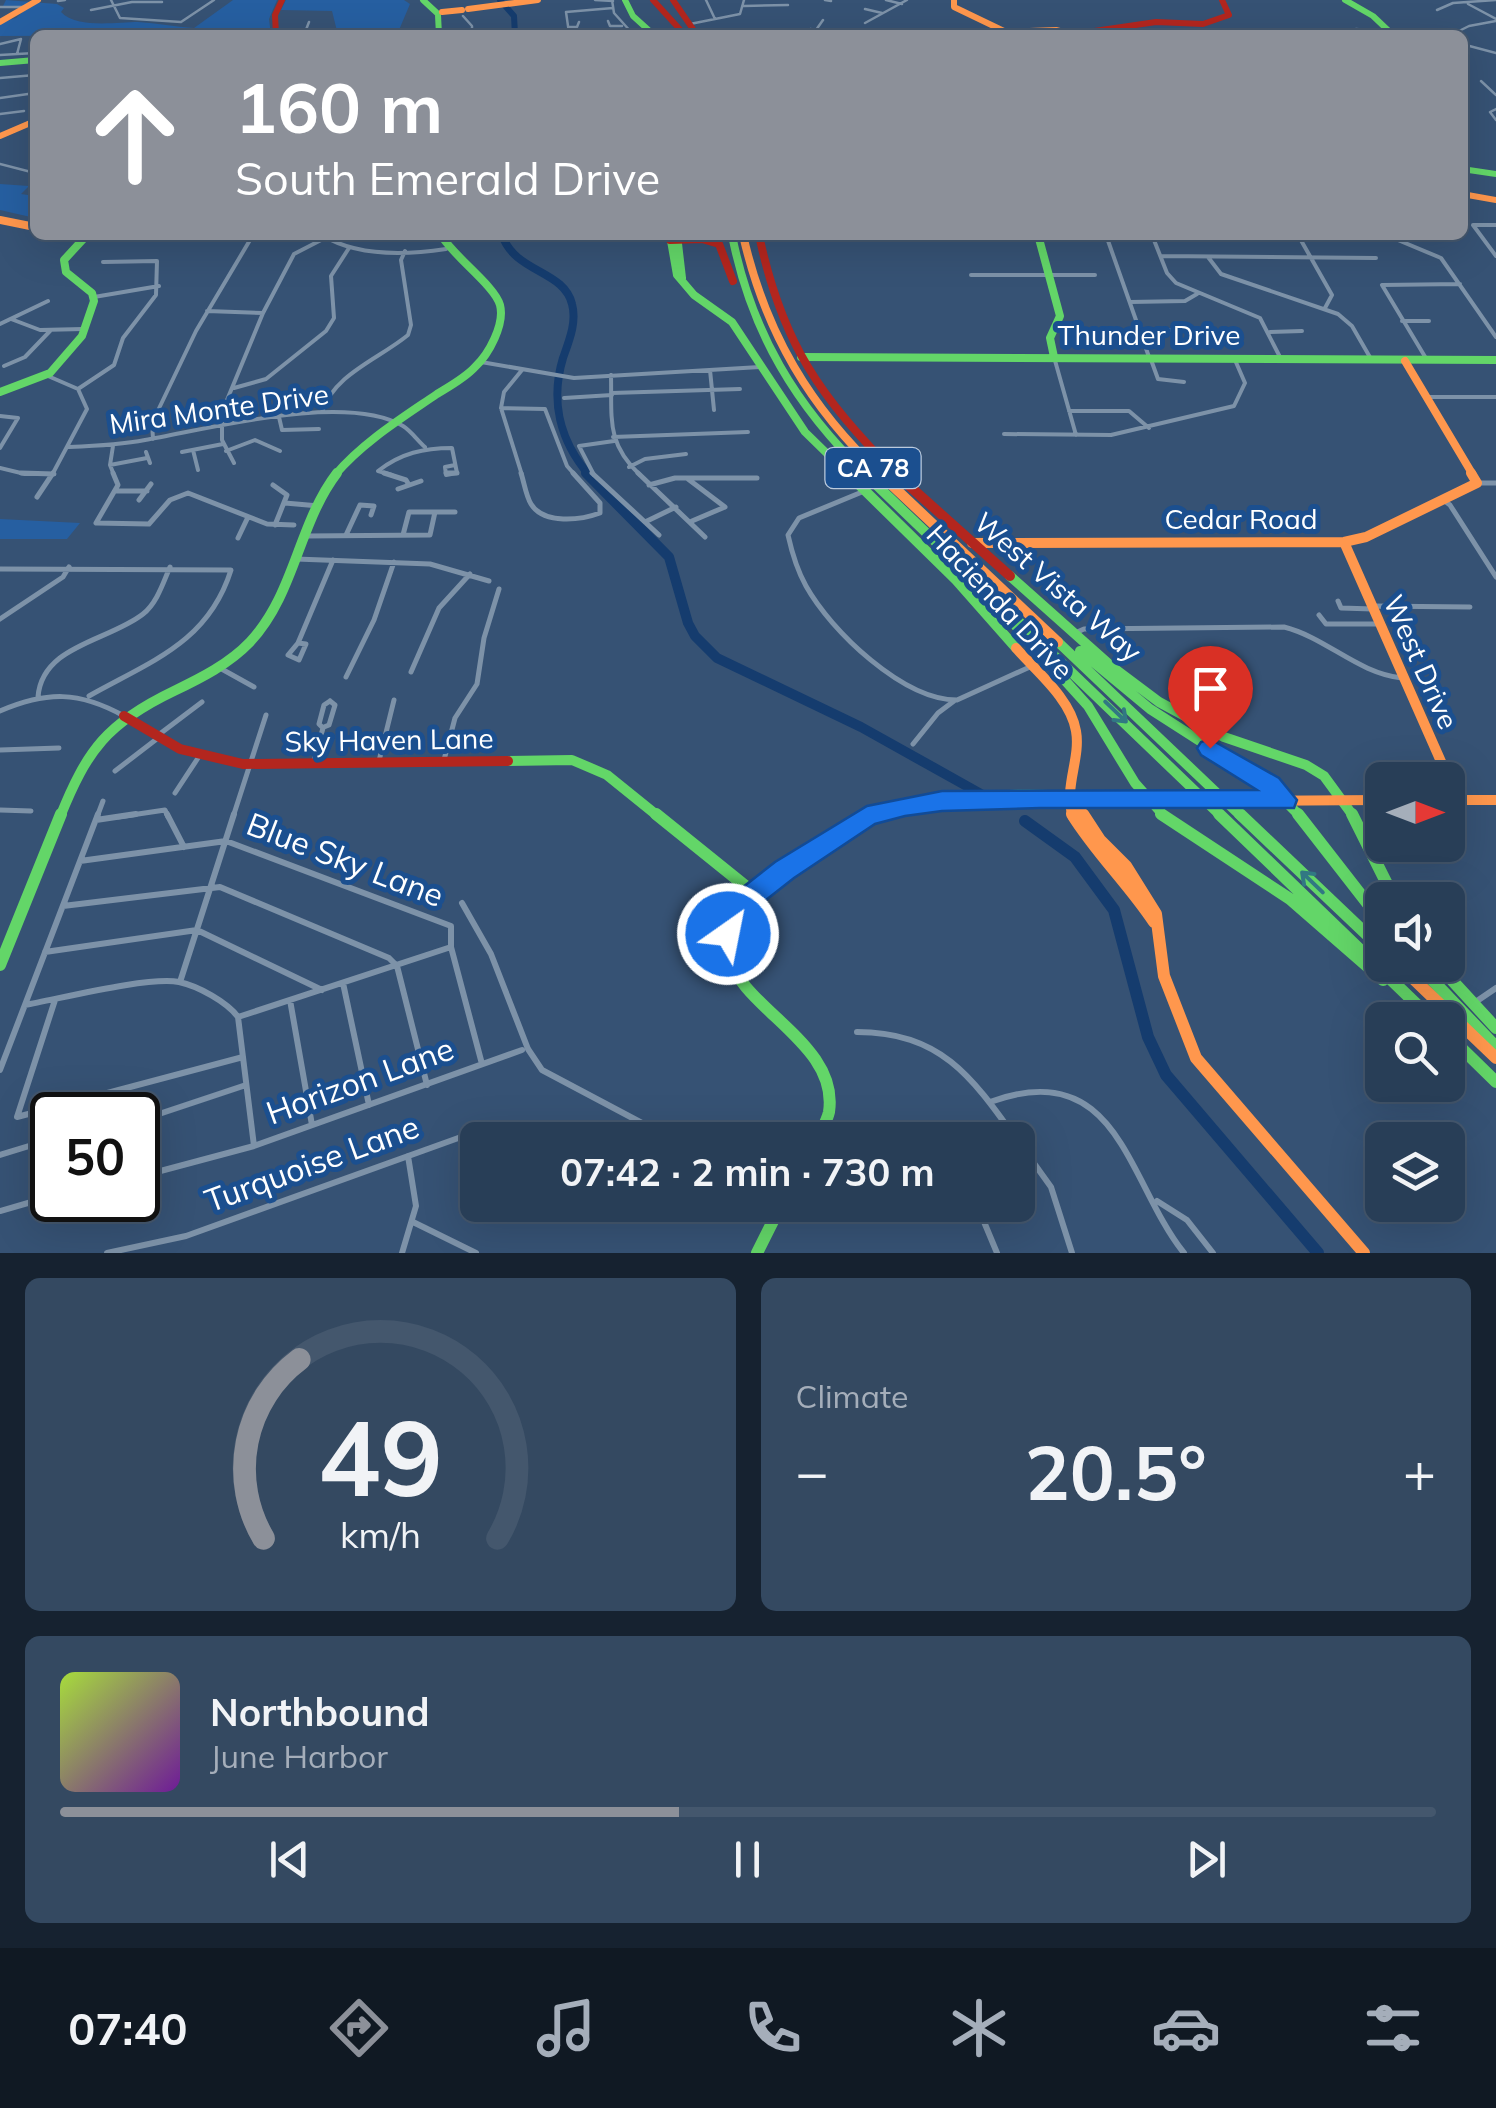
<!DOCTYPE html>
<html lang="en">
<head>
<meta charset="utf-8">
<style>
  :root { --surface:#283e57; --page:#344961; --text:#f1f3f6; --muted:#a5aeba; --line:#44576d; --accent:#8c9099 }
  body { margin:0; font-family:Mulish,sans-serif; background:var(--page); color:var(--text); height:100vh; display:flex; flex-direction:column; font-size:38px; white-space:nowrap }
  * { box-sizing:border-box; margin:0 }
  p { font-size:32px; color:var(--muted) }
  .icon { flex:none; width:55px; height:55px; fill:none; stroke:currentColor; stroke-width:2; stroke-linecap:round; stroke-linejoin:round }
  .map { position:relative; height:1253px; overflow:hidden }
  .panel { display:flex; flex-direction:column; gap:25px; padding:25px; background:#162230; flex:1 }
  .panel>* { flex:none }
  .top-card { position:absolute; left:30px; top:30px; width:1438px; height:210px; border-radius:15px; box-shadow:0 10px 40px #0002,0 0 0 2px var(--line); background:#8c9099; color:#fff; overflow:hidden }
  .needle { width:65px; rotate:90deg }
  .fabs { position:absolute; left:1365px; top:762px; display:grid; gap:20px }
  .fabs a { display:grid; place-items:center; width:100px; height:100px; border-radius:15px; background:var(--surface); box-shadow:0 10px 40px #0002,0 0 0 2px var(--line); font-size:50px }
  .speed { position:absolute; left:30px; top:1092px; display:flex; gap:20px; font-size:50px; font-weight:700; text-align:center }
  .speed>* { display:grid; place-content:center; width:130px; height:130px; border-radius:50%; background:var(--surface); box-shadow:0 10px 40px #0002,0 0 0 2px var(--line); line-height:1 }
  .speed .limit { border:5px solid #111; border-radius:15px; background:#fff; color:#111 }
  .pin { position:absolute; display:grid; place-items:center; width:85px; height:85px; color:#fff; margin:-102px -42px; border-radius:50% 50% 50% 0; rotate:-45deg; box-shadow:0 0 10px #0007 }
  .pin .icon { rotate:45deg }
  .me { position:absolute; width:110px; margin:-55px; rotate:33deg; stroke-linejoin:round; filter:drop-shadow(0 0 8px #0008) }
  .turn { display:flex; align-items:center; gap:35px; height:210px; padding:0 40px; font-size:45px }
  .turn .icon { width:130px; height:130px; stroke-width:2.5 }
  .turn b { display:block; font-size:70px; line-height:85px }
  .big { font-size:75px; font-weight:700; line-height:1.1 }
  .panel .card { flex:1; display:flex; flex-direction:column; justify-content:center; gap:15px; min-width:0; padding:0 35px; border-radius:15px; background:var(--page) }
  .panel .dial { align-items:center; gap:0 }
  .dial svg { height:260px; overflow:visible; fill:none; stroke:var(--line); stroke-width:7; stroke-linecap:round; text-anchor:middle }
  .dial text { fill:var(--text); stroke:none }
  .song { display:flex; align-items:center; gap:30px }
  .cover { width:120px; height:120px; border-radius:15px; background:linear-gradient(135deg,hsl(80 70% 55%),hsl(280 70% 35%)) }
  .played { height:10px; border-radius:5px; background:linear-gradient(90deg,var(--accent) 45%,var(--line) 45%) }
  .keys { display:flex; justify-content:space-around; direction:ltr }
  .heat { display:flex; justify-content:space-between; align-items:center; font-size:55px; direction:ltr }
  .panel .tiles { flex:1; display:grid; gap:25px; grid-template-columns:1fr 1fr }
  .card:last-child { grid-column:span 2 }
  .trip { position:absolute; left:460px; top:1122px; width:575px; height:100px; border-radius:15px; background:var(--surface); box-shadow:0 10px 40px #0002,0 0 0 2px var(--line); font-weight:700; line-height:100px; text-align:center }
  .menu { display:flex; height:160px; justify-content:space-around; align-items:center; background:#101923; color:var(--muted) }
  .menu .icon { width:70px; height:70px }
  .menu .current { color:var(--accent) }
  .menu b { font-size:45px; color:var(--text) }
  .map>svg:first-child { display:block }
</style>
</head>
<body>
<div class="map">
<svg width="1496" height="1253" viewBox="0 0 1496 1253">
  <rect width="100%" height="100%" fill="#365274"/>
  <!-- green -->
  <path fill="#265fa1" d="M6 0 57 4 64 8 61 12C77 29 117 22 138 22 157 23 175 27 194 28L233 0H277L269 19 271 35 0 36V23L16 18 27 8 3 6Z
    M286 0H404L410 4 399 30 383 35H338L332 11 281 10Z
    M0 184 29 186 21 194 35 196V218L0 210Z
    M0 519 80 523 67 539H0Z"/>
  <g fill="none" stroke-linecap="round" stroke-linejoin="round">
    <!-- river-far3 -->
    <path stroke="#153c6e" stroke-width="6" d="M500 0 514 16 515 35"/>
    <!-- river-far2 -->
    <path stroke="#153c6e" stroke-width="8" d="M502 235C515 273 564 270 572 304 577 322 569 341 563 358 550 401 560 441 589 475"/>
    <!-- river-far1 -->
    <path stroke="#153c6e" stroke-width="10" d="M586 473 669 557 688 623 695 636 717 658 861 727 981 794"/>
    <!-- river -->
    <path stroke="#153c6e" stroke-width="12" d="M1025 821 1075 857 1114 910 1148 1037 1166 1075 1318 1253"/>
    <!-- street-far3 -->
    <path stroke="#7d92a8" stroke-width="2.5" d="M111 0 120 18 181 22 214 0
      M595 0 613 1
      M612 0 614 13 632 33 627 35
      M706 0 715 19
      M825 0 831 1
      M886 0 902 4
      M58 1 65 0
      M1468 4 1496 19
      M744 6 788 5
      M0 7H27
      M865 9 882 13
      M91 10 132 2H162
      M1437 10 1453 3 1496 0
      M463 16 472 26V35
      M608 21 610 26H622
      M865 23 907 0
      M690 24 740 14 744 0
      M569 27H577L579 22
      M1356 29 1427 35
      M816 30 823 20
      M930 32 935 35
      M559 33 627 30
      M569 33 566 12 613 8
      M304 35 309 22
      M789 35 811 29 822 35
      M1451 35 1469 26 1496 21
      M0 44 21 39 17 54
      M1462 44 1496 53
      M0 55 35 53
      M0 78 35 75
      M1481 81 1496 95
      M0 98 35 93
      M1496 109 1490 112 1496 120
      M0 114 24 111
      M0 164 35 173"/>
    <!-- street-far2 -->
    <path stroke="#7d92a8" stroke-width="4" d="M1496 225H1473L1496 256
      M322 235C357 257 406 255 446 249
      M1106 235 1149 357
      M1152 235 1167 273 1176 283 1260 318 1281 359
      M1298 235 1332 295 1325 308
      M1386 235 1441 258 1496 337
      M1161 256 1376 258
      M1208 257 1221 274 1338 314 1352 326 1371 359
      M971 275H1095
      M94 297 159 286
      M1130 302 1185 301 1197 294
      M207 311 263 313
      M11 319 40 330 83 329
      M1402 321H1429
      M0 324 48 301
      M1141 330H1213
      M1270 332 1302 331
      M1054 357 1076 435
      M1150 357 1158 379 1184 382
      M1427 360 1382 285 1460 284
      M481 362 574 378 760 367
      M4 366 25 357 50 331
      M710 370 714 410
      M611 375C612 419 606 443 640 475
      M48 376 78 389 87 409 52 475
      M234 388 266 379 326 331 334 318 331 276 349 248
      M78 389 114 365 123 338 156 295 157 261 103 262
      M612 393 740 389
      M1426 397H1496
      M564 398 612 395
      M501 408 545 409 567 466 575 475
      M501 408 522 475
      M501 408 504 392 522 370
      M1069 411H1129L1149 428
      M322 412C334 374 379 359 408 335L411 325 401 260 405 251
      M0 416 18 418 0 448
      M279 417 282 430 319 429
      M1004 434 1111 435 1234 406 1245 383 1235 360
      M613 437 748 432
      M153 439 152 423 196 331 253 235
      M113 446 110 465 114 475
      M69 447C95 446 120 445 145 440 209 429 345 392 403 426 411 431 418 441 425 447
      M193 450 198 470
      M226 451 255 440 280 451
      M146 452 150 463
      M182 452 223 444
      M234 463 222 440V412L263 313 294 254 325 238
      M110 465 147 458
      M629 467 645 459 686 454
      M0 468 25 474H54
      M392 475 378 471C401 453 424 448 452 448L457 473 446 475 445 467 455 465
      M594 475 579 446 614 441"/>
    <!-- street-far1 -->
    <path stroke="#7d92a8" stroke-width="5" d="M21 473 54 474
      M113 473 118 485 96 523 149 524 170 500 188 493 267 524 294 525
      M384 473 406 480 409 485
      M446 473H457
      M521 473C524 482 526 496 531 504 544 525 581 520 600 513V503L573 473
      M592 473 659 535
      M638 473 705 537
      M688 479 725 507
      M1477 483H1496
      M273 485 287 495 275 525
      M649 485 675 478H757
      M398 489 421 481
      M116 491H147
      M862 492 799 518 788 535C792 553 797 570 806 586 831 631 903 700 957 700L1032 666
      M37 497 53 473
      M1442 499 1450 505 1496 577
      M139 500 151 484
      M285 503 319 506
      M692 521 725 507
      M645 522 676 507
      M346 535 360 505 374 506 371 515
      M403 535 409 512H455
      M306 536 430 535 435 512
      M238 538 248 517
      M296 559 430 564 489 581
      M0 569 231 570C208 643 151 661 89 696
      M1338 601 1341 608 1373 609
      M1372 606 1470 607
      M1319 615 1326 624H1380
      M0 619 63 577 69 567
      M1075 633 1084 629 1284 627C1327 638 1357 673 1402 678
      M298 643 306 644 299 660 288 655Z
      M298 643 333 560
      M218 667 254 687
      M411 672 439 608 470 574
      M346 677 374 620 394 562
      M38 697C42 645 109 641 143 614 157 603 163 583 170 567
      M0 711C47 691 79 691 124 716
      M324 727 329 725 335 705 330 701
      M157 736 202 702
      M913 744 938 713 954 701
      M0 750 59 748
      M444 760 455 718 477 684 484 638 499 589
      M379 761 394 700
      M313 764 323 728 319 724 324 705 330 701
      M115 771 158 738
      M175 793 198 758
      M0 810 31 811
      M97 817 103 801
      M118 817 165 810 168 817
      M233 817 266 715"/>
    <!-- street -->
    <path stroke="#7d92a8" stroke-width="6" d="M167 814 184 847
      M96 820 136 814
      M80 861 226 841 451 926V947L482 1064
      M462 903 491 954 528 1049 542 1070 674 1140
      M63 906 220 887 389 958 397 966 427 1085
      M45 952 197 930 322 990
      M180 982 234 814
      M343 983 369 1105
      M55 1000 17 1117 243 1057
      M290 1000 312 1125
      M1474 1003 1496 988
      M25 1005C59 999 149 976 179 982 198 986 227 1002 238 1017L254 1146
      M238 1017 451 947
      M857 1032C941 1032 972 1077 1017 1140
      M0 1070 98 814
      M990 1102C1119 1055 1127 1182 1184 1253
      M138 1121 246 1085
      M1018 1141 1051 1187 1072 1253
      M0 1155 52 1139
      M138 1177 254 1146 522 1050
      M1157 1201 1187 1220 1213 1253
      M760 1205 772 1217
      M977 1205 997 1253
      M0 1211 52 1196
      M413 1222 476 1253
      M107 1253 186 1236 475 1132
      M402 1253 416 1206 408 1156"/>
    <!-- fast-far3 -->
    <path stroke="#63d668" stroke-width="6" d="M423 0 437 13
      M625 0 633 16 654 35
      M1345 0 1373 16 1393 35
      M438 15 439 35
      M0 63 35 60
      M1462 169 1496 174"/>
    <!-- fast-far2 -->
    <path stroke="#63d668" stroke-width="8" d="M79 235H161
      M670 235 677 275 694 295 732 322 805 432 849 475
      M677 235 682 278
      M732 235C751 332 796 407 867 475
      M1038 235 1060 316 1050 338 1054 357
      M801 357 1496 360
      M0 392 50 373 82 336 94 301 92 293 66 272 64 260 87 235
      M335 475C363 442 402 418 437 394 450 386 465 378 475 367 489 354 505 324 500 305 495 286 454 257 441 235"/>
    <!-- fast-far1 -->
    <path stroke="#63d668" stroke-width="10" d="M847 473 956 580 1016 648
      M864 473 1222 817
      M1010 576 1111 666 1159 702 1224 737 1306 765 1324 776 1354 817
      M1005 614 1088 706 1135 783 1165 817
      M1058 642 1242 817
      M1080 651 1150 709 1270 786 1301 817
      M508 761 572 760 607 775 659 817
      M60 817C87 750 107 723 174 691 201 678 229 664 250 642 295 594 298 524 337 473
      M867 817C968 784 1074 796 1178 801"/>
    <!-- fast -->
    <path stroke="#63d668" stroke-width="12" d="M656 814 754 893
      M1161 814 1290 899 1383 980
      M1219 814 1433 1020
      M1240 814 1382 949
      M1298 814 1382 922
      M1352 814 1395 900
      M0 965 61 814
      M1418 965 1496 1047
      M1438 965 1496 1028
      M1448 1035 1496 1082
      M817 1140C821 1131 827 1121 829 1112 844 1014 636 985 778 875 808 851 838 826 875 814
      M757 1253 781 1205"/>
    <!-- slow-far3 -->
    <path stroke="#ff974d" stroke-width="6" d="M954 0V7L1006 32 1056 30 1071 34
      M468 9 538 0
      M442 12 462 10
      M0 22 38 0
      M0 136 35 121
      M1462 194 1496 200"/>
    <!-- slow-far2 -->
    <path stroke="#ff974d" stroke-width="8" d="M0 220 35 227
      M743 235C765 332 810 408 882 475
      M1405 361 1473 475"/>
    <!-- slow-far1 -->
    <path stroke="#ff974d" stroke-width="10" d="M879 473 1058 642
      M1344 542 1458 800
      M972 543 1344 542 1366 537 1477 483 1471 473
      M1016 648C1036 671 1071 699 1076 731 1081 759 1063 788 1073 817
      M1073 800 1084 817
      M1448 800H1496
      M1243 801 1382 800"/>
    <!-- slow -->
    <path stroke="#ff974d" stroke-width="12" d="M1072 814C1096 853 1129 884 1154 922
      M1083 814 1100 840 1126 866 1156 914 1164 976 1196 1058 1364 1253
      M1399 965 1496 1058"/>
    <!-- jam-far2 -->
    <path stroke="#b3261e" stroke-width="6" d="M653 0 685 35
      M673 0 697 35
      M276 35 275 15 282 0
      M1067 35 1156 22 1203 24 1229 15 1222 0"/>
    <!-- jam-far1 -->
    <path stroke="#b3261e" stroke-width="8" d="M759 235C782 344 820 397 897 475
      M670 240 702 239 719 244 733 281"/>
    <!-- jam -->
    <path stroke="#b3261e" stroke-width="10" d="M895 473 1010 576
      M124 716 180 749 243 764 508 761"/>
    <!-- slow-bridge -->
    <path stroke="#ff974d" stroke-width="10" d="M1178 801H1243"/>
  </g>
  <!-- one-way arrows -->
  <defs><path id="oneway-shaft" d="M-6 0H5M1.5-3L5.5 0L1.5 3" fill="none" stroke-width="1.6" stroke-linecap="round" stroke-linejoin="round" transform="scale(2.5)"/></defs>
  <g stroke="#317883">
    <use href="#oneway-shaft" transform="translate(1116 712) rotate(44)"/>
    <use href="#oneway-shaft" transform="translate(1312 882) rotate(-136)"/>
  </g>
  <!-- route -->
  <path fill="#1a73e8" stroke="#114b97" stroke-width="2.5" d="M1210 739 1279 778 1297 800 1294 808H1040L942 811 905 816 875 824 794 878 757 907 747 919 738 942 728 946 718 942 714 934 726 904 738 891 775 862 867 806 942 791 1257 790 1201 755 1197 748 1201 742Z"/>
  <g text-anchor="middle" stroke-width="10" stroke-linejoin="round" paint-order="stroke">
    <!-- shield labels -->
    <rect fill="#1b4f8f" stroke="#bbcadd" stroke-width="2.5" x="825.5" y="448" width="95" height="40" rx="8"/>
    <g font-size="25" font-weight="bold" fill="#fff">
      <text x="873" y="477">CA 78</text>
    </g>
    <!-- street labels -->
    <g font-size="28" fill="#fff" stroke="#1b4f8f">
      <text x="1149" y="345">Thunder Drive</text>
      <text transform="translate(219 409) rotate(-8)" y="10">Mira Monte Drive</text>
      <text x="1241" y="529">Cedar Road</text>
      <text transform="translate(1058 587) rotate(41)" y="10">West Vista Way</text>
      <text transform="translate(1000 602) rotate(47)" y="10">Hacienda Drive</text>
      <text transform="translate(1421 662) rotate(66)" y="10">West Drive</text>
      <text transform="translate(389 740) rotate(-1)" y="10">Sky Haven Lane</text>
    </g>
    <!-- near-street labels -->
    <g font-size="32" fill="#fff" stroke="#1b4f8f">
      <text transform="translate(345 860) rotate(21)" y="11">Blue Sky Lane</text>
      <text transform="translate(360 1081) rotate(-20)" y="11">Horizon Lane</text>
      <text transform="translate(312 1164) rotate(-20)" y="11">Turquoise Lane</text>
    </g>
  </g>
</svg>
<div class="fabs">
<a><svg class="needle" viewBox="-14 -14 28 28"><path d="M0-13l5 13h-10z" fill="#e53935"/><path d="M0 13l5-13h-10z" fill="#a5aeba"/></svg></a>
<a><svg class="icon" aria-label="sound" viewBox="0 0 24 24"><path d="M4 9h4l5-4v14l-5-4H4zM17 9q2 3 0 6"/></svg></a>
<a><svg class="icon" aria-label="search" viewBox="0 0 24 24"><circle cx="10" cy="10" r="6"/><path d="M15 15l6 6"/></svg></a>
<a><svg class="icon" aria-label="layers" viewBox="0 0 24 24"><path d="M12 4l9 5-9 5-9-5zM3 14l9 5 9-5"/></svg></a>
</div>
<div class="speed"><div class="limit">50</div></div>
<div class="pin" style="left:1210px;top:748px;background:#d93025"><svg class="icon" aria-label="arrive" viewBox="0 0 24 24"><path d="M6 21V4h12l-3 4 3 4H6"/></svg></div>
<svg class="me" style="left:728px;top:934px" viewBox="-20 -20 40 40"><circle r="17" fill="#1a73e8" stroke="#fff" stroke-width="3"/><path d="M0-11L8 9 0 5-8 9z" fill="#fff"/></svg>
<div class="trip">07:42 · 2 min · 730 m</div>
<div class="top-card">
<div class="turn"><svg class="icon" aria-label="ahead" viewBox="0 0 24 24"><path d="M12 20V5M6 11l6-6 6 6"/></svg><div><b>160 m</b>South Emerald Drive</div></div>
</div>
</div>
<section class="panel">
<div class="tiles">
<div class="card dial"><svg viewBox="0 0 100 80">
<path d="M14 69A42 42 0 1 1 86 69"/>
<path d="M14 69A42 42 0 0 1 25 14" stroke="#8c9099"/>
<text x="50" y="56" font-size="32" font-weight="700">49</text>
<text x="50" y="72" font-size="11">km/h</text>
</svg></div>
<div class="card"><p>Climate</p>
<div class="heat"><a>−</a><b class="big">20.5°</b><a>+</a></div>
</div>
<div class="card">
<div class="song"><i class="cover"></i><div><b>Northbound</b><p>June Harbor</p></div></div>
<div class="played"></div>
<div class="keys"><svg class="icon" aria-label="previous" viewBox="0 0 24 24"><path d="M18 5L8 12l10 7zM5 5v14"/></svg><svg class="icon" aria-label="pause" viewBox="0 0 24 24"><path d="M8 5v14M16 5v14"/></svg><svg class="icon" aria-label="next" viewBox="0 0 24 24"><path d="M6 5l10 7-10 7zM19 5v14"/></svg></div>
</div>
</div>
</section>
<nav class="menu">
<b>07:40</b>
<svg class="icon current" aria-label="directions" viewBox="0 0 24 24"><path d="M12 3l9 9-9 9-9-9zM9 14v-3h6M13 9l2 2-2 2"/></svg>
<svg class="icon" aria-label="music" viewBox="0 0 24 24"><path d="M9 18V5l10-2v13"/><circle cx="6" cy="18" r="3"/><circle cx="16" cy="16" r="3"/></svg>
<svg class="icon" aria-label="phone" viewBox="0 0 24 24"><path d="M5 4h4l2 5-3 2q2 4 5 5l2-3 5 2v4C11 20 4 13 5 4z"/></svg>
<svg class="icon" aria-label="climate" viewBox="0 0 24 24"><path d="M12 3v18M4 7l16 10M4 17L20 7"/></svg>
<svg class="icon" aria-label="car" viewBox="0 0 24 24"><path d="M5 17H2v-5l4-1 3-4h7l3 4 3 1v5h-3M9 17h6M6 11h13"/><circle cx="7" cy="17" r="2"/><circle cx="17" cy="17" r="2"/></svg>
<svg class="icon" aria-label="filters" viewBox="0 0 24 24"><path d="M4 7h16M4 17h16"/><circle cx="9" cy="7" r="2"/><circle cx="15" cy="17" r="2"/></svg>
</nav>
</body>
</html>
